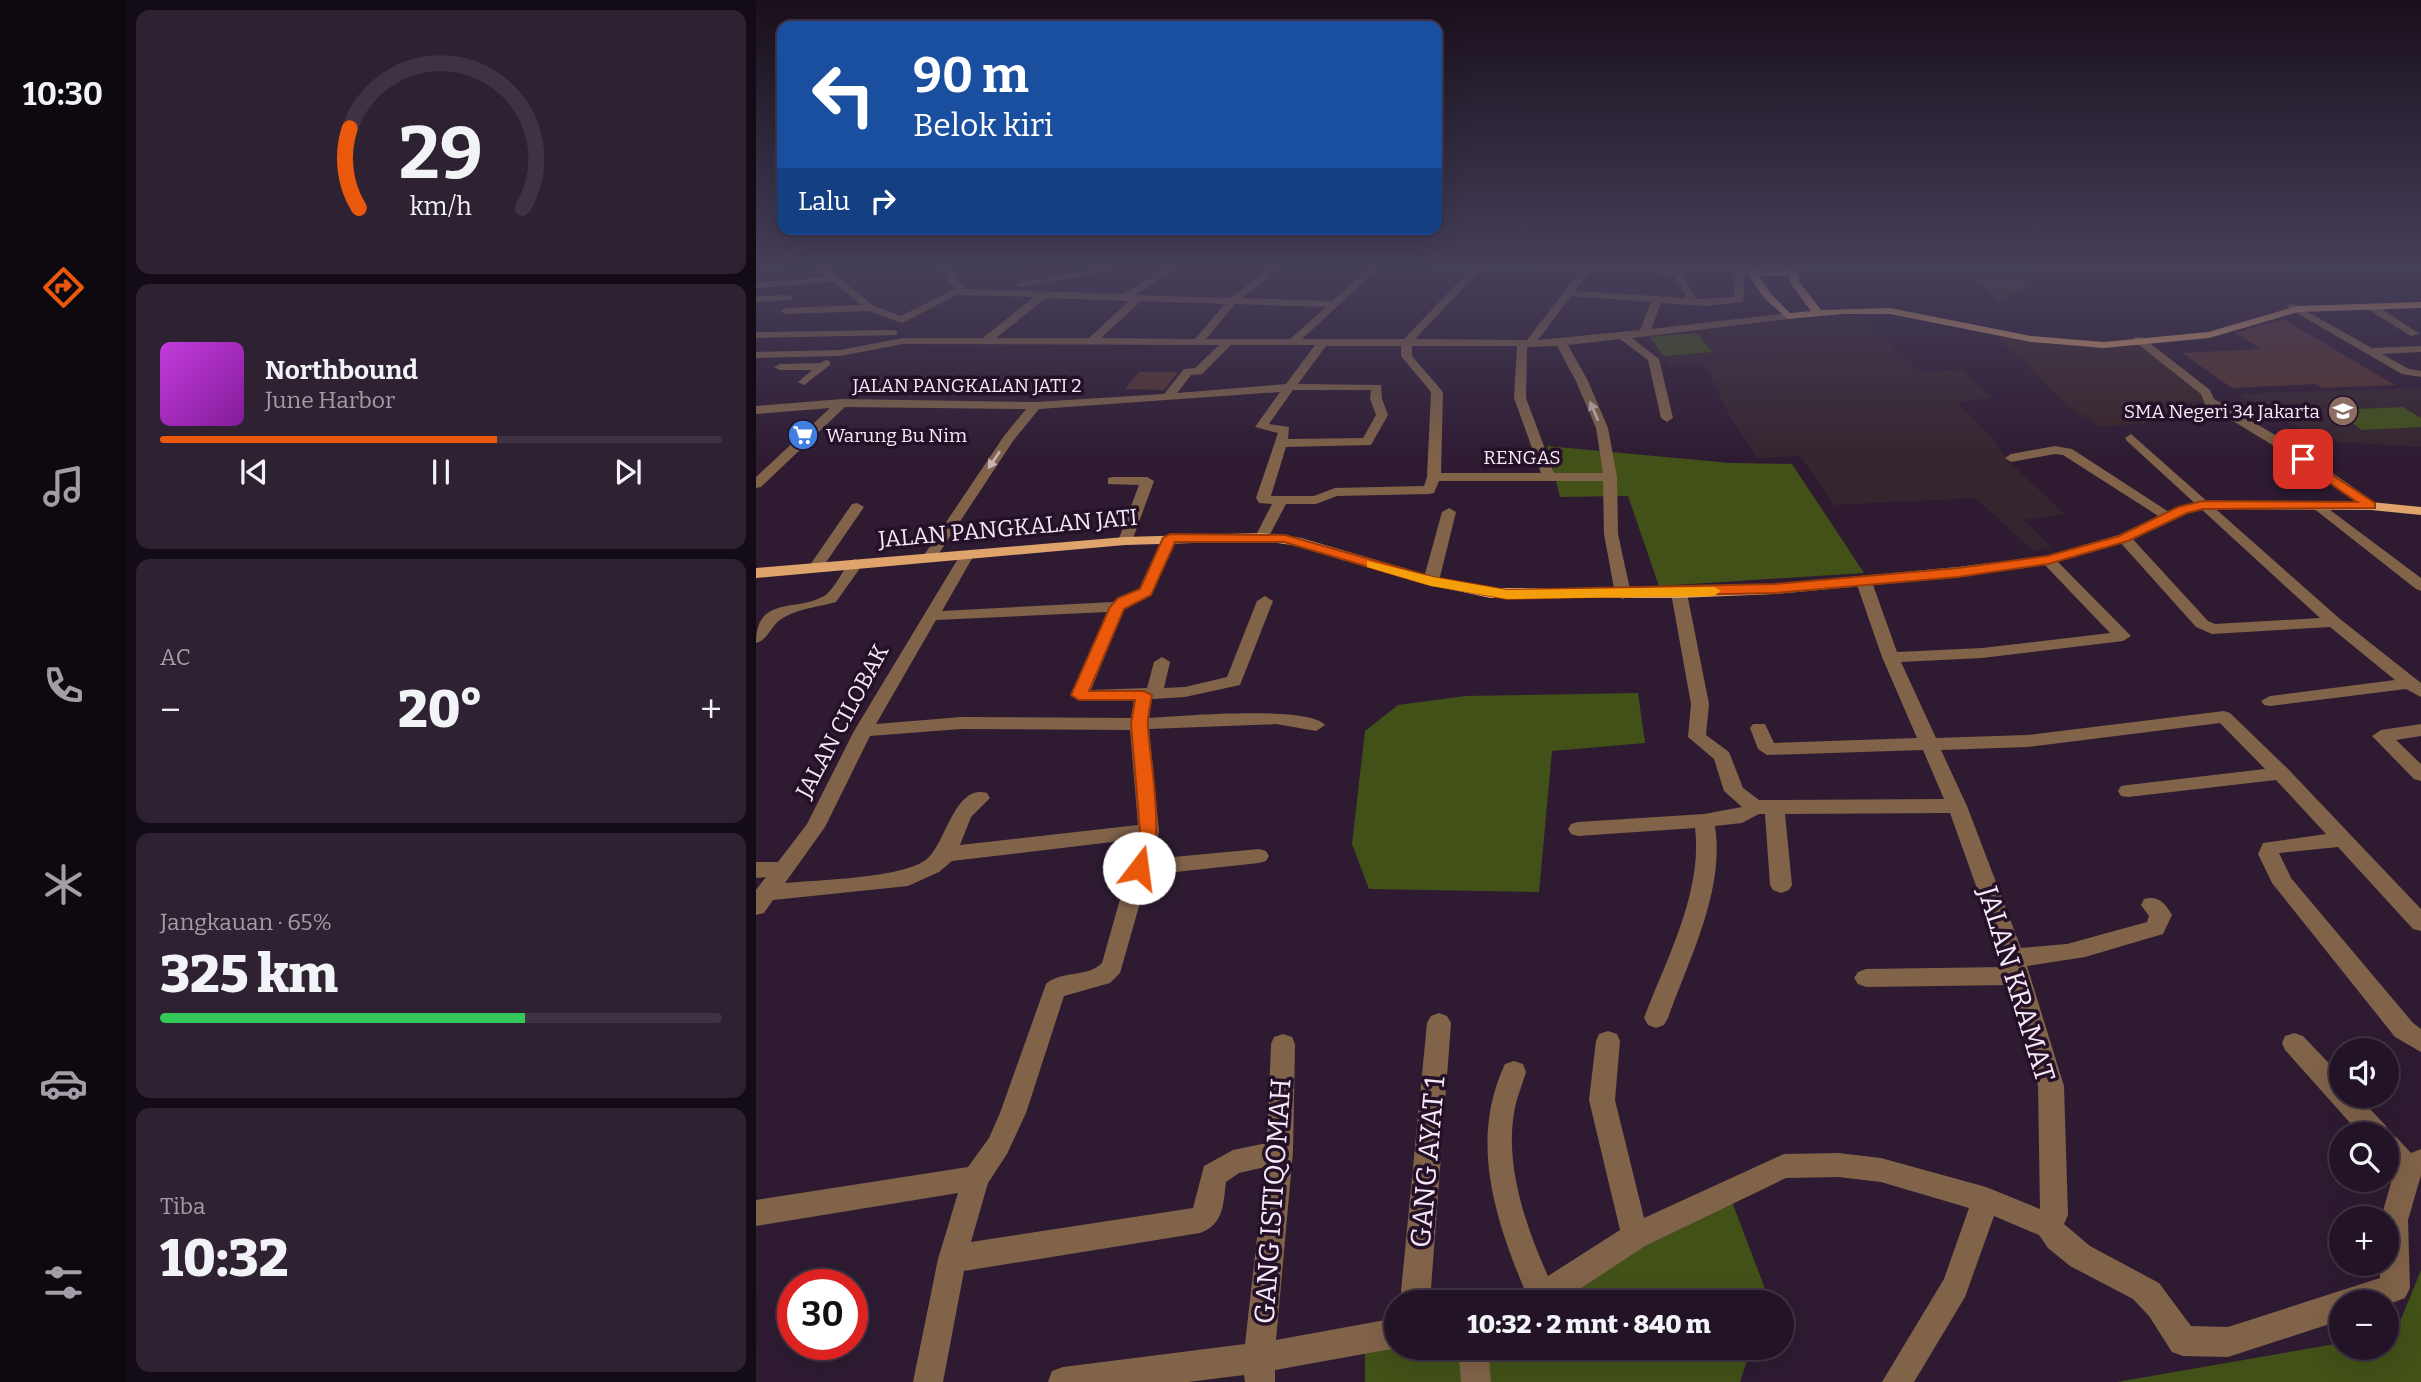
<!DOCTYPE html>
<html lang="id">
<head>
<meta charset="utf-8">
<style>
  :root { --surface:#221426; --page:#2e2132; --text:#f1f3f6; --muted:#a29ea7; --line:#3f3343; --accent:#ea580c }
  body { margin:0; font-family:Bitter,serif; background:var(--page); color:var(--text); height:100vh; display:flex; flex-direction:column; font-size:26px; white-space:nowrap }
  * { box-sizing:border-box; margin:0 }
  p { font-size:23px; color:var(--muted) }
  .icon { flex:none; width:38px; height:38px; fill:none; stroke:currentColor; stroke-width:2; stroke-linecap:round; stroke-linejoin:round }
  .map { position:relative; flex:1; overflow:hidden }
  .side { display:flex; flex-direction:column; gap:10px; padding:10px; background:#130b15; width:630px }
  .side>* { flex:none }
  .guide { position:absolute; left:21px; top:21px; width:665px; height:214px; border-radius:14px; box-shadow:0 7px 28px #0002,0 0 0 2px var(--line); background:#1a4fa0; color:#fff; overflow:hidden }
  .fabs { position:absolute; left:1573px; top:1038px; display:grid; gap:14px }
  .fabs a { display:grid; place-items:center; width:70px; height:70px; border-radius:50%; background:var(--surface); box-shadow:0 7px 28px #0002,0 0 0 2px var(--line); font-size:35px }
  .speed { position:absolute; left:21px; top:1269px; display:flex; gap:14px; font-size:35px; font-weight:700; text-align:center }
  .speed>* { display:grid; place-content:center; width:91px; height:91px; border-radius:50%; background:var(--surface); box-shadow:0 7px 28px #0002,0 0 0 2px var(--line); line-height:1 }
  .speed .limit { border:10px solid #d22; background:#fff; color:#111 }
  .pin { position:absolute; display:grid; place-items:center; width:60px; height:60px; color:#fff; margin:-30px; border-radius:14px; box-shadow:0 4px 10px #0006 }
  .me { position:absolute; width:77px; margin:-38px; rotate:15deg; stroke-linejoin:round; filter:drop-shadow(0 0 5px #0008) }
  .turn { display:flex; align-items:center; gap:24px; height:147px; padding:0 21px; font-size:32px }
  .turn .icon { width:91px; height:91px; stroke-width:2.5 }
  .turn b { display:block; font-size:49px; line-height:60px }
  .then { display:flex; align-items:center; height:66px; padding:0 21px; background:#0003; gap:14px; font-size:26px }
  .big { font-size:52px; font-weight:800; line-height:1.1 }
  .side .widget { flex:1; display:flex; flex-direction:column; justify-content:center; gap:10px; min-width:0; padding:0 24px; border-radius:14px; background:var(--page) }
  .side .dial { align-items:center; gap:0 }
  .dial svg { height:182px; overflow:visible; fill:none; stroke:var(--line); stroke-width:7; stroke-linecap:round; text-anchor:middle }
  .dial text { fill:var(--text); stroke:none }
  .song { display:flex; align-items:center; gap:21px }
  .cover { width:84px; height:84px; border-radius:10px; background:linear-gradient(135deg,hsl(290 70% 55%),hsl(290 70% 35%)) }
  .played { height:7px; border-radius:4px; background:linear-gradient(90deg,var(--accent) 60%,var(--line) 60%) }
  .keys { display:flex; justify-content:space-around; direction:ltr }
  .heat { display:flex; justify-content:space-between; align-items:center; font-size:38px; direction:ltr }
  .charge { height:10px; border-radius:5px; background:linear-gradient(90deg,#34c759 65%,var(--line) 0) }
  .trip { position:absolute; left:628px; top:1290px; width:410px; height:70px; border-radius:35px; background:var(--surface); box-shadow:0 7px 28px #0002,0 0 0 2px var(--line); font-weight:800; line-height:70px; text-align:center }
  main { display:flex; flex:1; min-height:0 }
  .menu { display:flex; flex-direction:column; width:126px; justify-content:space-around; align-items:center; background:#0e080f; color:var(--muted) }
  .menu .icon { width:49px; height:49px }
  .menu .on { color:var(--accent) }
  .menu b { font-size:32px; color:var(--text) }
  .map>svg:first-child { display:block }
</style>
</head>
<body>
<main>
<nav class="menu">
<b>10:30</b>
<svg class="icon on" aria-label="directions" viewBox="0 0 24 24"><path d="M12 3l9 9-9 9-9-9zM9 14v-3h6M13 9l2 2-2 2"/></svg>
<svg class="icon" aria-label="music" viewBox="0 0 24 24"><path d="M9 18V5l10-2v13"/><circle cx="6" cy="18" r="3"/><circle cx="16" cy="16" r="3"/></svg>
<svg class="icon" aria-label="phone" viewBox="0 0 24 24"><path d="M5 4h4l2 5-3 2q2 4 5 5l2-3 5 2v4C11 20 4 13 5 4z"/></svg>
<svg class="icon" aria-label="climate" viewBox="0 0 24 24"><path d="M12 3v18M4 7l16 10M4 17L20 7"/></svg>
<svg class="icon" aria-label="car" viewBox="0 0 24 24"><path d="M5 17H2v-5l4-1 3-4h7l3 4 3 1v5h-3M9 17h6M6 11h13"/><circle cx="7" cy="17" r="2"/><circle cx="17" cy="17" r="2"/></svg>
<svg class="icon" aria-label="filters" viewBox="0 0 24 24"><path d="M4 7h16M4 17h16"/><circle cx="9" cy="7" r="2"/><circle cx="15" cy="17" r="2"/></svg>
</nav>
<section class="side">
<div class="widget dial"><svg viewBox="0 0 100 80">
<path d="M14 69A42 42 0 1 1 86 69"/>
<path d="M14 69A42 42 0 0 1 10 34" stroke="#ea580c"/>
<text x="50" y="56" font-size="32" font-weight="700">29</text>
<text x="50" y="72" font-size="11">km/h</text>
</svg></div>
<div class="widget">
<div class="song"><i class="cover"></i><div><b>Northbound</b><p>June Harbor</p></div></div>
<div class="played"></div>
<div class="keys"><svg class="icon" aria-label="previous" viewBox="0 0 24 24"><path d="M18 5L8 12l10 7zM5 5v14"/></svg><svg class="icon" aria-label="pause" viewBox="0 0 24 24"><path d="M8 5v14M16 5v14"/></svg><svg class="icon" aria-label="next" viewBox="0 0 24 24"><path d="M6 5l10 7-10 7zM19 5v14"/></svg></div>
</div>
<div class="widget"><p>AC</p>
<div class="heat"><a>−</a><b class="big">20°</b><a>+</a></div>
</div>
<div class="widget"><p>Jangkauan · 65%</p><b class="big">325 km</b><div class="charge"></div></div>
<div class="widget"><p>Tiba</p><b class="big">10:32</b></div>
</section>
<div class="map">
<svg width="1665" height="1382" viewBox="0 0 1665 1382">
  <rect width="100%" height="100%" fill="#2e1b32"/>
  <!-- education -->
  <path fill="#35252f" d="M1103 314 1164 372 1206 369 1237 398 1201 402 1238 439 1253 462 1309 514 1267 520 1295 547 1277 551 1220 498 1078 505 1044 456 1001 458 973 415 949 364 914 366 885 337Z
    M1665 388V447L1582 442 1530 422 1481 394Z"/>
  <!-- medical -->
  <path fill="#382428" d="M1239 335 1347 347 1389 346 1445 389 1448 401 1420 403 1441 418 1344 427 1312 406Z"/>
  <!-- green -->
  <path fill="#425118" d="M941 333 956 352 908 356 894 337Z
    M1647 407 1665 418V427L1606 430 1578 410Z
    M791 446 974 463 1036 464 1108 573 903 586 872 496 804 497Z
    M882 693 889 743 796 751 783 892 613 889 596 844 609 731 642 705 709 696Z
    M970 1186 1011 1294 1008 1302H767Z
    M1665 1270V1382H1361L1585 1343 1586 1348H1631V1335L1639 1334Z
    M640 1327V1348H995L984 1382H609V1332Z"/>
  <!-- building -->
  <path fill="#553330" d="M1220 276H1248L1278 283 1241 302Z
    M1527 319 1639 385 1566 388 1559 384 1476 388 1426 353 1505 349 1479 333Z
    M383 372H422L408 390 369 389Z"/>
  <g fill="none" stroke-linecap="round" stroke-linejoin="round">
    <!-- minor -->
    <path fill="#806349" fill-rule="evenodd" d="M59 267H69L118 306 145 316 199 289 182 267H191L210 289 367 294 410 267H420L380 295 474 298 516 267H526L486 298 576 301 615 267H624L546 339H648L717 267H727L659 339 771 340 827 267H837L819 291 930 298 920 277 858 267H882L926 273 940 299 978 297 979 267H989L987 302 949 306 905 303 895 329 1032 313 1037 316 1032 319 876 338 903 359 917 418 911 422 905 418 892 360 864 339 812 345 832 381 852 428 861 477 862 534 875 594 867 599 859 594 848 534 847 481H683L678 493 673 494 581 496 560 504H530L511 540H501L499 537 516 504 503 503 500 498 522 433 499 427 524 392 283 409 257 441 178 561H168L166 558 248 436 270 409 89 407 5 487 0 488V477L74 408 0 414V406L86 399 279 402 408 394 428 369 439 368 463 345 147 344 84 356 0 358V352L84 350 147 338H227L278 297 200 295 146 323 113 311 29 314 24 311 29 308 105 305 77 282 0 288V282L70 277ZM815 296 895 302 884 330 782 340ZM290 298 373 301 333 338H240ZM385 301 469 304 439 339 345 338ZM479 304 570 307 534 339H450ZM475 345H559L530 384 421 393 435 375 446 374ZM570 346H645V356L675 392 671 477 668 486 579 488 558 496H515L530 447 615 445 632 415 626 399 625 385 542 384ZM656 346H761L758 398 785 473H685L687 392 656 356ZM801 346 820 381 840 428 847 473H798L770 398 771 347ZM537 390H615L614 399 620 415 607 438 532 439 533 427 513 424Z
      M355 267H376L264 287 259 284Z
      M32 295 37 298 36 300 0 302V296Z
      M1536 303 1616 348 1665 346V352L1626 354 1653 369 1665 371V377L1646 374 1532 308 1531 306Z
      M1614 303 1618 304 1664 334 1655 336 1610 308 1609 306Z
      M137 330 141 331V335L0 338V332Z
      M1378 337H1386L1454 390 1458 399 1533 443 1620 503V509H1610L1523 449 1449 404 1445 394 1378 341Z
      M70 360 74 361V365L48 385 42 382 56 370H24L18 367 24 364 64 363Z
      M1375 434 1584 619 1665 683V697L1650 689 1514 706 1508 705 1505 701 1514 696 1639 680 1574 627 1456 634 1440 627 1363 541V535H1373L1452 621 1459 624 1564 618 1371 441 1369 438Z
      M1299 446 1316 449 1419 516 1417 519H1407L1307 455 1299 454 1255 462 1249 458 1255 454Z
      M357 477H391L398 481 376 541 369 545 362 541 383 485 352 484V478Z
      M1562 501 1665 578V591L1660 589 1557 508 1555 505Z
      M101 503 108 507 64 571H54L51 568 54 565 96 504Z
      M693 508 700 512 683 581 680 584H670L667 581 686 512Z
      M414 534 421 538 395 595 368 609 335 690 391 688 398 662 406 657 414 662 408 688 429 687 471 677 501 601 509 596 517 601 484 685 429 697 396 699 393 718C423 716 553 705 569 725L560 731 520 724 393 729 403 831 396 859 503 849 510 851 513 856 510 861 503 863 392 875 364 973 354 983 308 996 270 1113 251 1154 232 1183 215 1242 437 1208 448 1166 477 1150 511 1143 515 1044 518 1037 527 1034 536 1037 539 1044 537 1152 520 1340 640 1318 641 1348 519 1370V1382H489L488 1375 432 1382H292L296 1371 307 1367 489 1344 509 1167 483 1173 470 1182C467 1205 468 1224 444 1233L208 1271 187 1382H157L182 1259 202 1193 0 1226V1200L212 1167 233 1138 244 1113 290 984C305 970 331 978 346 963L381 839 196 861 183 872 152 886 17 900 8 913 0 915V890L10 877 0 878V862H22L51 824 98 731 206 552 211 551 218 555 186 611 357 602 383 589 407 538ZM351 612 315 696 324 701 378 699 375 718 205 717 120 724 180 620ZM205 729 374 730 382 825 204 845 215 817 234 798 231 793C198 784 190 844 171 859 148 878 62 880 29 883L69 827 114 736Z
      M1292 556 1297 557 1375 636 1367 641 1226 658 1145 662 1180 738 1271 735 1468 711 1474 713 1532 769 1665 909V931L1657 929 1582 847 1523 853 1535 878 1657 1023 1665 1029V1052L1639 1037 1516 883 1502 854 1507 843 1570 834 1520 780 1372 797 1365 796 1362 791 1365 786 1372 785 1509 769 1464 723 1271 747 1185 750 1211 806 1265 948 1311 944 1391 922 1393 916 1385 905 1388 899C1402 895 1409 903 1416 915L1407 934 1329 957 1271 966 1308 1086 1312 1215 1308 1224 1334 1246 1403 1283 1435 1326 1472 1327 1624 1278V1264H1631V1218H1625L1638 1172 1631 1164V1134H1604L1529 1050 1526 1043 1529 1036 1538 1033 1547 1036 1586 1077V1096H1602L1630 1126 1634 1134 1640 1137 1655 1153 1665 1149V1175L1652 1220 1654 1288 1649 1298 1631 1305V1302H1586V1320L1472 1357 1427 1356 1416 1352 1393 1316 1377 1299 1314 1266 1292 1248 1283 1235 1238 1216 1209 1297 1158 1382H1126L1188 1279 1213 1208 1125 1182 1082 1177 1030 1178 889 1246 804 1302H763L769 1291C739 1218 713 1140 749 1064L758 1061 767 1064 770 1072C766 1086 760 1099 758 1113 749 1167 770 1227 792 1276L864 1230 833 1100 840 1041 843 1034 852 1031 861 1034 864 1041 859 1100 888 1218 1028 1154 1082 1153 1125 1158 1230 1187 1284 1209 1282 1086 1254 985 1110 987 1102 984 1098 978 1102 972 1110 969 1249 967 1194 813 1029 814 1036 885 1033 890 1025 893 1017 890 1014 885 1009 814H1003L986 823 959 826C969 891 933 959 912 1018L908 1025 900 1028 892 1025 888 1018C910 960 947 892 939 828L822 836 815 834 812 829 815 824 822 822 948 814 986 807 968 791 958 759 932 737 935 704 915 593 923 588 931 593 953 704 950 735 973 752 987 788 1003 800 1188 799 1167 750 1011 755 1002 749 994 728 997 724H1009L1018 743 1161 738 1126 657 1100 582 1103 579 1108 577 1116 582 1141 652 1226 648 1354 633 1287 563 1285 560 1287 557Z
      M99 559 107 564 80 602C62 607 39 609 24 620 15 626 12 640 0 643 0 595 41 612 68 596 78 590 87 570 94 561Z
      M1665 724V736L1640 740 1665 764V781L1658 779 1616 736 1625 730Z
      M683 1013 691 1016 695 1023 674 1302H644L671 1023 675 1016Z
      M702 1348H732L735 1382H705Z"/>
    <!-- major -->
    <path fill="#dfa36c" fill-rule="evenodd" d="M992 267H1001V270H1033V267H1041L1044 283 1065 310 1134 308 1275 336 1348 342 1452 332 1541 306 1665 302V308L1542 312 1453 338 1348 348 1275 342 1134 314H1087L1032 319 1008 298 991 273ZM1003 276H1033L1034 283 1055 311 1034 313 1015 294Z
      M1447 501 1615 502 1665 507V515L1615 510 1447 509 1431 513 1373 541 1292 564 1202 577 1019 594 923 598H734L670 584 543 546 506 541 369 545 0 578V568L369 537 506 533 545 538 678 577 734 588H923L1019 584 1202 567 1291 556 1363 535 1421 507Z"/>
  </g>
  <!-- one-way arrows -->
  <defs><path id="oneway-solid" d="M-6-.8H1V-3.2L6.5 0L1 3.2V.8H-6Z" transform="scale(1.75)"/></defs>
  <g fill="#c6b3b3">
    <use href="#oneway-solid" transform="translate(838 411) rotate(-113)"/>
    <use href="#oneway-solid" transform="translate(238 460) rotate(124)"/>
  </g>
  <!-- sky -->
  <linearGradient id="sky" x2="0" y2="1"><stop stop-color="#190f1c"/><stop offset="0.58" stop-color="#463f5a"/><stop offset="1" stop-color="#463f5a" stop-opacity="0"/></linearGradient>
  <rect width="1665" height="460" fill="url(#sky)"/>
  <!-- route -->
  <path fill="#ea580c" stroke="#983908" stroke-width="2" d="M1547 456 1619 503V508L1447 509 1431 513 1372 541 1292 564 1202 577 1019 593 751 599 670 584 528 542H419L395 595 368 609 333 691H388L396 695C394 706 391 717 392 728 393 755 415 865 383 875L373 868 384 831 375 724 379 700H323L315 695 354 607 362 598 384 589 407 538 414 534 529 535 677 577 751 590 1019 584 1202 568 1291 556 1363 536 1422 507 1447 501 1601 502 1543 462V457Z"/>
  <!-- slow -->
  <path fill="#f59e0b" d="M611 561 677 577 751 590 958 587 965 591 958 596 751 599 675 586 611 567Z"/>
  <!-- icons -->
  <defs>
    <g id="school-disc" transform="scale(1.575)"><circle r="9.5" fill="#8d6e63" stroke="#241128"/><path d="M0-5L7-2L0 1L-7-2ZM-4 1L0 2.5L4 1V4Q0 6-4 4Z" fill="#fff"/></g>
    <g id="supermarket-disc" transform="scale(1.575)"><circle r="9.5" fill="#3f7fe0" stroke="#241128"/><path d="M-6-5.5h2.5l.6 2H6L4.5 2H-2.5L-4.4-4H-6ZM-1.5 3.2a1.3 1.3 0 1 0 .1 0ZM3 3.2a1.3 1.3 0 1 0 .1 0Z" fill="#fff"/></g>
  </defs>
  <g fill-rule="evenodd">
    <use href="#school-disc" x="1587" y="411"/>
    <use href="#supermarket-disc" x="47" y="435"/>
  </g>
  <g text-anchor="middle" stroke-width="7" stroke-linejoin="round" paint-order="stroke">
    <!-- far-street labels -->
    <g font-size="19" fill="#f5e9f9" stroke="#241128">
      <text x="211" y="392">JALAN PANGKALAN JATI 2</text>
      <text x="766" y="464">RENGAS</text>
    </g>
    <!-- far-poi labels -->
    <g font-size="19" fill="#f5e9f9" stroke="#241128" text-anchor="end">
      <text x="1564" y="418">SMA Negeri 34 Jakarta</text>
      <text x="70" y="442" text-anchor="start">Warung Bu Nim</text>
    </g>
    <!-- street labels -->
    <g font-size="23" fill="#f5e9f9" stroke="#241128">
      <text transform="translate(252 528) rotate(-5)" y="8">JALAN PANGKALAN JATI</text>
      <text transform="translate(86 721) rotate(-62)" y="8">JALAN CILOBAK</text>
    </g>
    <!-- near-street labels -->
    <g font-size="28" fill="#f5e9f9" stroke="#241128">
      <text transform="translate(1261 984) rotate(73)" y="10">JALAN KRAMAT</text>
      <text transform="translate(671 1162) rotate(-85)" y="10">GANG AYAT 1</text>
      <text transform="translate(516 1201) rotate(-86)" y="10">GANG ISTIQOMAH</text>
    </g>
  </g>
</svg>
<div class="fabs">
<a><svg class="icon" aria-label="sound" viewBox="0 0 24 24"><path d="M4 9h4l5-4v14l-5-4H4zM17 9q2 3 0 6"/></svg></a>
<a><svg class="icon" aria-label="search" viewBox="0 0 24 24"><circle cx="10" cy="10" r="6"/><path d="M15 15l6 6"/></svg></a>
<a>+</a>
<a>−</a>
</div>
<div class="speed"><div class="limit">30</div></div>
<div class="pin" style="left:1547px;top:459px;background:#d93025"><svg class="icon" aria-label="arrive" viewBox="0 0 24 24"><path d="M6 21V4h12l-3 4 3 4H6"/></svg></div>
<svg class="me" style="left:383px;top:868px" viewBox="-20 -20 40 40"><circle r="19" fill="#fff"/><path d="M0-13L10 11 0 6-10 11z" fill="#ea580c"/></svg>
<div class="trip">10:32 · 2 mnt · 840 m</div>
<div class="guide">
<div class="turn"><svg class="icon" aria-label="left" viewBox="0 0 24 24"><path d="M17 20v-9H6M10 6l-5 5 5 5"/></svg><div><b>90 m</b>Belok kiri</div></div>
<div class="then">Lalu<svg class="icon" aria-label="right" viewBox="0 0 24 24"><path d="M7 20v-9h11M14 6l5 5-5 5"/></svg></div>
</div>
</div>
</main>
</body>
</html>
